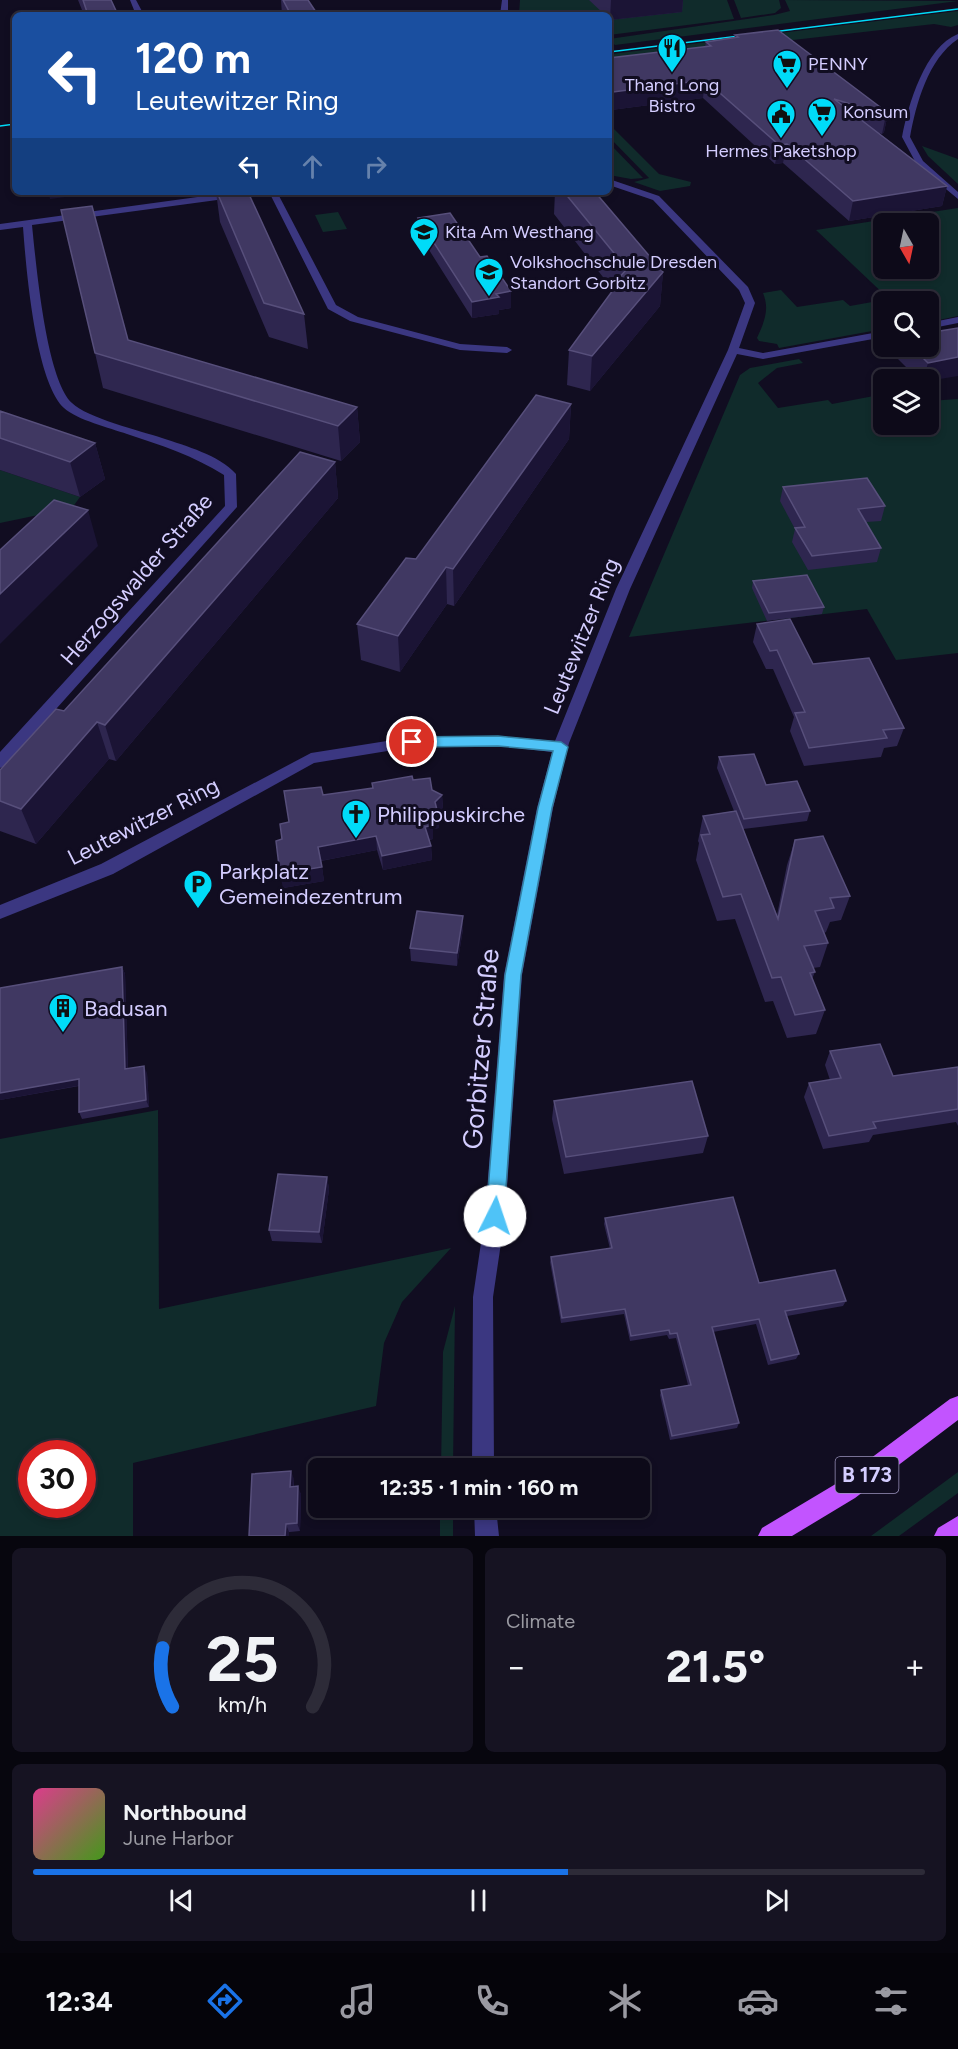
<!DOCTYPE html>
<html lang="en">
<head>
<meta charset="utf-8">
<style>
  :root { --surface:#0d0a19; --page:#161322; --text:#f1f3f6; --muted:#9a9aa2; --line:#2d2b38; --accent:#1a73e8 }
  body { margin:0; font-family:Figtree,sans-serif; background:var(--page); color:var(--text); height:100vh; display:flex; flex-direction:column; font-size:22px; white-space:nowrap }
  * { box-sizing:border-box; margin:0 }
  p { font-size:20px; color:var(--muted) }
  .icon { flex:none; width:33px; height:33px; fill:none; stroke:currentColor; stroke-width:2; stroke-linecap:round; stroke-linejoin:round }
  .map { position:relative; height:1536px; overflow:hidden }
  .panel { display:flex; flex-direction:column; gap:12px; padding:12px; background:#07060e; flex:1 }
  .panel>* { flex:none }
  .top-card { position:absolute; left:12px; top:12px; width:600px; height:183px; border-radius:9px; box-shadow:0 3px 9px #0003,0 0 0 2px var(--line); background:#1a4fa0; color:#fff; overflow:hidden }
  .needle { width:39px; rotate:171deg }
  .fabs { position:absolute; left:873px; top:213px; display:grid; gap:12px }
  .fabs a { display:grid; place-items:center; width:66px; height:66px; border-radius:9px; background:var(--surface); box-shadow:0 3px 9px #0003,0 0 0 2px var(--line); font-size:30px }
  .speed { position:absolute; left:18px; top:1440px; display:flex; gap:12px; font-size:30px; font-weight:700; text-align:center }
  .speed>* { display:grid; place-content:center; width:78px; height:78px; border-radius:50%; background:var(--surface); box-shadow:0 3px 9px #0003,0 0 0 2px var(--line); line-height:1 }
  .speed .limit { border:9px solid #d22; background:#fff; color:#111 }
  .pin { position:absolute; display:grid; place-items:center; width:51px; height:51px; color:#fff; margin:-26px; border:3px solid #fff; border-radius:50%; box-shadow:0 2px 6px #0007 }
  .me { position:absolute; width:66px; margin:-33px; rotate:4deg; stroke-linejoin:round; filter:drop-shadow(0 0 4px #0008) }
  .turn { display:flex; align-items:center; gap:21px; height:126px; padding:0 24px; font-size:27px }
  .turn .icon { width:78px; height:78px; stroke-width:2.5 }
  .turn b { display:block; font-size:42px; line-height:51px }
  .lanes { display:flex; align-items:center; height:57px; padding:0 24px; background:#0003; justify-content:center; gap:30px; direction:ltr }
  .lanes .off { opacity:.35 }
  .big { font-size:45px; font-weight:700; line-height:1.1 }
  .panel .tile { flex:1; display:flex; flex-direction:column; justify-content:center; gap:9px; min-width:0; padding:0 21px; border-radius:9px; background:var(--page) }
  .panel .dial { align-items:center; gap:0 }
  .dial svg { height:156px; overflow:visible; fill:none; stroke:var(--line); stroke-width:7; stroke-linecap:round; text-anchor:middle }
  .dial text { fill:var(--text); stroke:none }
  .song { display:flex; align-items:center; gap:18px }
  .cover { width:72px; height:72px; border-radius:9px; background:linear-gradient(135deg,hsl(330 70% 55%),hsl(100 70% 35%)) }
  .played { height:6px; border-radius:3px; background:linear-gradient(90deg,var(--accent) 60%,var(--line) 60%) }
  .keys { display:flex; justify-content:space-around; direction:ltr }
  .heat { display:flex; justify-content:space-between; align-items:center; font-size:33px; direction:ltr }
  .panel .tiles { flex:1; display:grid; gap:12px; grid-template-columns:1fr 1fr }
  .tile:last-child { grid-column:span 2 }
  .trip { position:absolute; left:308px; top:1458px; width:342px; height:60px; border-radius:9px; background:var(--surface); box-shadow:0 3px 9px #0003,0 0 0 2px var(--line); font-weight:700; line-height:60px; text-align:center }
  .menu { display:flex; height:96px; justify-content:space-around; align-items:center; background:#05040a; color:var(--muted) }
  .menu .icon { width:42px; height:42px }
  .menu .selected { color:var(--accent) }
  .menu b { font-size:27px; color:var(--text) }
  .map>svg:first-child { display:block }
</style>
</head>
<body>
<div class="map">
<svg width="958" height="1536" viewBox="0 0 958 1536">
  <rect width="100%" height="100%" fill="#110d21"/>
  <!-- green -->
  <path fill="#102b2b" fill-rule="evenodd" d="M520 0H727L734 19 609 35V15H519Z
    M734 0H779L781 8 775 13 741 18Z
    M785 0 958 1 615 45 609 39 774 15 790 11Z
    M958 11V25L951 27 934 24 609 61 612 54Z
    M609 124 659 174 691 182 690 186 660 191 634 182 649 178 609 137Z
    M609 143 643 178 631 179 609 175Z
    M922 146 958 159V184L928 156Z
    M958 208V316L929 322 928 302H884L883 329 779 348 777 344 759 341 757 338C764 322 770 310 763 293L781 290 797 307 843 300 850 306 889 299 816 230ZM884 224H928V268H884Z
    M338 212 347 229 323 232 315 215Z
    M799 359 803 363 777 368 758 383 778 408 828 400 832 404 879 395 883 400 884 424H928L929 401 958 399V653L896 660 867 609 629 637 740 375 750 368Z
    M0 470 80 497 72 508 0 523Z
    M158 1110 159 1309 451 1248 402 1302 384 1343 376 1406 133 1463V1536H0V1139ZM32 1454H82V1504H32Z
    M455 1306 453 1468H441L443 1352Z
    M958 1472V1493L899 1536H871Z
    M440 1508H453V1536H440Z"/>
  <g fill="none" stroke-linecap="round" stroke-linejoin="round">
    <!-- street -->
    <path fill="#3b3781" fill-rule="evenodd" d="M130 0H136L144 15H136Z
      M502 0H508V15H500Z
      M958 34V39C928 59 916 104 910 137L923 161 958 192V199L917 165 902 137C908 105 925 47 958 34Z
      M609 179 659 196 748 287 755 303 739 348 763 353 884 331V337L763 359 737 354 630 589 569 743 553 808 522 975 505 1216 493 1297 494 1468H472L473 1297 485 1216 504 975 537 808 552 752 498 746 412 747 314 763 113 874 0 919V905L101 864 311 753 412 737 498 736 555 741 616 589 728 350 745 303 739 290 653 200 609 185Z
      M234 192H258L254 195 32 225C36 263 46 379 72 403 87 418 141 431 162 438 186 446 219 455 236 474L237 507 5 766 0 768V752L225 506 224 475C194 456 161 445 127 434 110 428 77 420 64 408 35 381 26 267 23 227L0 230V224Z
      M269 192H277L336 305 358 317 460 344 507 347 512 350 507 353 460 350 350 321 328 309Z
      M958 317V323L928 329V323Z
      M474 1508H496L499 1536H475Z"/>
    <!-- primary -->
    <path fill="#c254ff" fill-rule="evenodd" d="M958 1396V1420L855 1498 792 1536H758L762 1528 839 1482 950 1399Z
      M958 1516V1536H934L938 1528Z"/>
    <!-- tram -->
    <path stroke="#00dbf8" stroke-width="1.5" d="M609 52 958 9
      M0 126 15 124"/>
  </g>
  <!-- wall -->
  <path fill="#2e264f" d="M78 0H111L118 15H84Z
    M281 0H308L318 15H282Z
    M589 0H683L682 12 610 20 609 19V15H605Z
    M735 35 888 113 884 132 882 134 879 133 947 186 942 206 849 221 783 163 775 164 703 98 611 110 609 108V58L705 47 706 42 734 38Z
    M216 192H248L304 314 308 349 269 337 220 222Z
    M555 192H595L663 272 660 306 590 391 567 385 569 350 613 290 554 214Z
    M418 218 480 257 511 291V308L499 310V314L472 318 419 234Z
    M128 340 357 407 360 442 341 461 103 388 95 353Z
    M900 346H928V380H919L897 358Z
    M571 404 569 439 454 606 447 604 400 672 361 660 357 624 416 559Z
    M0 411 95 443 105 479 80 497 0 470Z
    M335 462 338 498 116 761 109 759 36 844 0 831V770Z
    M783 487 885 506 881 521 866 522 881 548 877 562 808 570 792 542 795 529 780 501Z
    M753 581 824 607 822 614 767 621 752 588Z
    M757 624 904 728 897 746 884 748 881 757 804 766 790 731 794 717 773 669H766L753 642Z
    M719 757 810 811 807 821 743 829 777 915 787 865 795 840 850 896 841 920 830 922 826 932 824 933 828 943 820 967 813 968 815 972 812 979 825 1010 816 1034 787 1038 773 1001 765 1002 735 919 717 921 696 860 699 843 698 841 703 816 734 811 717 768Z
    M413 780 442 795 443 809 438 814 439 828 433 829V839L429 840 431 846 432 860 383 870 377 850 321 861 324 881 283 888 282 839 289 822 323 795 372 788V783Z
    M463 929 457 966 411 961 410 948Z
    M122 967 125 974 128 1069 147 1073 149 1107 82 1119 79 1112V1086L0 1100V988Z
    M830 1051 893 1076 958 1067V1126L956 1122 873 1135 869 1142 823 1149 804 1097 809 1083 830 1080 825 1065Z
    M554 1101 708 1136 703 1153 564 1174 552 1119Z
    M327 1177 329 1189 322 1243 272 1241 269 1230Z
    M605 1218 759 1283 846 1301 843 1306 787 1316 799 1354 796 1359 768 1365 756 1324 713 1332 739 1423 737 1428 670 1440 660 1395 661 1390 688 1385 676 1338 669 1339 667 1335 630 1341 624 1314 561 1323 550 1262 551 1257 610 1249 604 1224Z
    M294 1479V1487L301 1494 300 1531 249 1536Z"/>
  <!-- shaded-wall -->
  <path fill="#1b1435" d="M611 0H683L682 12 610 20Z
    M705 80 703 98 611 110 613 92Z
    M888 113 884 132 882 134 886 115Z
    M787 144 783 163 775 164 779 145Z
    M947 186 942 206 849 221 853 201Z
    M48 192H88V194L50 199Z
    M663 272 660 306 590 391 592 356Z
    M511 291V308L499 310V314L472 318V302L496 294Z
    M958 357V376L928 381V380H923L928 363Z
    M571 404 569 439 454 606 453 569Z
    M357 407 360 442 341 461 338 426Z
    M95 443 105 479 80 497 70 462Z
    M335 462 338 498 116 761 105 725Z
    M88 510 98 546 0 644V594Z
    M446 567 447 604 400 672 398 636Z
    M97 722 109 759 36 844 21 809Z
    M442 795 443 809 438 814 439 828 433 829V839L426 840 425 827 435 802Z
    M376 836 377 850 320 861 318 847Z
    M431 846 432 860 383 870 382 856Z
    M322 867 324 881 283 888 280 874Z
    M463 916V929L457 966V953Z
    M122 967 125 974 128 1076 125 1069Z
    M144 1066 147 1073 149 1107 146 1100Z
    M79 1079 82 1085 0 1100V1093Z
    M327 1177 329 1189 322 1243 319 1232Z
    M291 1471 294 1479 293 1495 290 1487Z
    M298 1486 301 1494 300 1531 297 1523Z
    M286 1524 289 1532V1536H285Z"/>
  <!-- building -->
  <path fill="#403862" stroke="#574f7b" stroke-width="1.5" d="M83 0H111L118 15H88Z
    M283 0H308L318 15H291Z
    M778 30 888 113 886 115 834 99 947 186 853 201 787 144 779 145 705 80 613 92 609 88V58L711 46 706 42 738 37 735 35Z
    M217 192H248L304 314 264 303Z
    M564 192H595L663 272 592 356 569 350 616 286 613 284 627 269Z
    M92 206 128 340 357 407 338 426 95 353 61 210Z
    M450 213 480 257 487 256 511 291 496 294 499 297 472 302 418 218Z
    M958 328V357L928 363 911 346H928V333Z
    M536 395 571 404 453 569 446 567 398 636 357 624 406 558 416 559Z
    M0 411 95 443 70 462 0 438Z
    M300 452 335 462 105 725 97 722 21 809 0 801V770L56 709 64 711Z
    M867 478 885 506 858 509 881 548 812 556 795 528 805 527 783 487Z
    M54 500 88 510 0 594V550Z
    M807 575 824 607 769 613 753 581Z
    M790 619 813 664 869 658 904 728 883 730 887 738 809 748 795 713 805 712 777 650 770 651 757 624Z
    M754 754 766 785 797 781 810 811 744 819 719 757Z
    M412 776 413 780 430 778 432 790 442 795 435 802 438 814 430 816 433 825 425 827 431 846 382 856 376 836 318 847 322 867 280 874 276 841 282 839 280 824 289 822 284 791 321 787 323 795 373 788 372 783Z
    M736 811 778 919 795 840 823 836 850 896 830 898 834 908 815 911 828 943 804 946 815 972 810 973 825 1010 795 1015 781 977 772 978 741 894 723 897 701 835 710 834 703 816Z
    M417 911 463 916 457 953 410 948Z
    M122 967 125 1069 144 1066 146 1100 79 1112V1079L0 1093V988Z
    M880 1044 893 1076 958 1067V1109L873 1122 876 1128 829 1136 809 1083 841 1078 830 1051Z
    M692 1081 708 1136 566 1157 554 1101Z
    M278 1174 327 1177 319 1232 269 1230Z
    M733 1197 759 1283 835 1270 846 1301 785 1311 799 1354 771 1360 759 1319 712 1327 739 1423 672 1436 661 1390 691 1385 677 1333 670 1334 669 1330 631 1336 625 1309 562 1318 551 1257 612 1248 605 1218Z
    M291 1471 290 1487 298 1486 297 1523 286 1524 285 1536H249L252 1474Z"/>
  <!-- route -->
  <path fill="#4fc3f7" stroke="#337fa1" stroke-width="1.5" d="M498 736 561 742 568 747 552 808 521 975 504 1216 501 1222 495 1224 489 1222 486 1216 505 975 538 808 553 751 498 746 412 747 405 742 412 737Z"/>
  <!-- icons -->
  <defs>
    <g id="restaurant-pin" transform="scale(1.5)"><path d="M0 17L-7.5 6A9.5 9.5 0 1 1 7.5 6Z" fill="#00dbf8" stroke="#110d21"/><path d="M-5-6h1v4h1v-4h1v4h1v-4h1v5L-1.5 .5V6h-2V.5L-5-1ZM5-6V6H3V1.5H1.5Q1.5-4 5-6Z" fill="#111"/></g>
    <g id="supermarket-pin" transform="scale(1.5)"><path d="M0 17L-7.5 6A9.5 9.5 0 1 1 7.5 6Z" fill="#00dbf8" stroke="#110d21"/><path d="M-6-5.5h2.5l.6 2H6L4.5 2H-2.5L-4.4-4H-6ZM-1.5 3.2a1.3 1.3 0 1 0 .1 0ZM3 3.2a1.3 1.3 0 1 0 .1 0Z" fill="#111"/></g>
    <g id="civic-pin" transform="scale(1.5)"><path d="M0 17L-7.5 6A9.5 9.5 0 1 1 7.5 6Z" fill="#00dbf8" stroke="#110d21"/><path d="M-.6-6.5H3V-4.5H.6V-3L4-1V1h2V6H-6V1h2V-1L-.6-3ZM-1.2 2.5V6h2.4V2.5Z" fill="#111"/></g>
    <g id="school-pin" transform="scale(1.5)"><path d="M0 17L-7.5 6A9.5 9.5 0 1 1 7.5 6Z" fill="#00dbf8" stroke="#110d21"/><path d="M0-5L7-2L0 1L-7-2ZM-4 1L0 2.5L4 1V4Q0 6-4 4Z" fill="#111"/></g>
    <g id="university-pin" transform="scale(1.5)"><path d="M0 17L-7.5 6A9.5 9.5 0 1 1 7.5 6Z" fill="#00dbf8" stroke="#110d21"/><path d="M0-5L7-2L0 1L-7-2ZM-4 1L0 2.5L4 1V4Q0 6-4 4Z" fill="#111"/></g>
    <g id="church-pin" transform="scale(1.5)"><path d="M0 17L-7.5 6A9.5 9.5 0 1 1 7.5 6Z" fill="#00dbf8" stroke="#110d21"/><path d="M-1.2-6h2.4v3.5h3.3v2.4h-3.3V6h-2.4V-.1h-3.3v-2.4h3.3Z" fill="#111"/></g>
    <g id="parking-pin" transform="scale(1.5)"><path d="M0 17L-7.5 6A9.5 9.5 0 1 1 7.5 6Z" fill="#00dbf8" stroke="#110d21"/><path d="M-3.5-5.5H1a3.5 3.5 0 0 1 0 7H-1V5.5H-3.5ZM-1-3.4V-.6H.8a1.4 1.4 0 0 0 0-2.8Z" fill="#111"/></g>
    <g id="building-pin" transform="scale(1.5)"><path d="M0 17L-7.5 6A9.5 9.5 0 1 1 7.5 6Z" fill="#00dbf8" stroke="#110d21"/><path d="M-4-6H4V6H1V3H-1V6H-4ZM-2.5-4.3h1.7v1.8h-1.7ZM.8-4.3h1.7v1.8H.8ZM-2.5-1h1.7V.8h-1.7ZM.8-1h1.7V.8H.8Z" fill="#111"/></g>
  </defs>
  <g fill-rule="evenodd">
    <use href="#restaurant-pin" x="672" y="48"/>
    <use href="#supermarket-pin" x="787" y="64"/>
    <use href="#supermarket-pin" x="822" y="112"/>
    <use href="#civic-pin" x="781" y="114"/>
    <use href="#school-pin" x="424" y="232"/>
    <use href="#university-pin" x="489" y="272"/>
    <use href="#church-pin" x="356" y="814"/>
    <use href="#parking-pin" x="198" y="884"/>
    <use href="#building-pin" x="63" y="1008"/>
  </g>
  <g text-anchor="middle" stroke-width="6" stroke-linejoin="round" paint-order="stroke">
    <!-- far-poi labels -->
    <g font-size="18" fill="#d4cdff" stroke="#110d21" text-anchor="start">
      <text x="808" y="70">PENNY</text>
      <text x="672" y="91" text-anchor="middle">Thang Long<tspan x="672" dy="21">Bistro</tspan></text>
      <text x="843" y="118">Konsum</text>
      <text x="781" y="157" text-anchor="middle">Hermes Paketshop</text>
      <text x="445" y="238">Kita Am Westhang</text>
      <text x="510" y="268">Volkshochschule Dresden<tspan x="510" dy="21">Standort Gorbitz</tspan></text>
    </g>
    <!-- shield labels -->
    <rect fill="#110d21" stroke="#9a93bc" stroke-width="1.5" x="835.5" y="1457" width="63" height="36" rx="4.5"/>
    <g font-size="21" font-weight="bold" fill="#d4cdff">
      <text x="867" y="1482">B 173</text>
    </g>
    <!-- street labels -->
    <g font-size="22" fill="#d4cdff" stroke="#110d21">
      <text transform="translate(136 579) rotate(-49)" y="8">Herzogswalder Straße</text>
      <text transform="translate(581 636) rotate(-68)" y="8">Leutewitzer Ring</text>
      <text transform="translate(143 821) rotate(-27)" y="8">Leutewitzer Ring</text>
    </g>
    <!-- poi labels -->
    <g font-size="22" fill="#d4cdff" stroke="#110d21" text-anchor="start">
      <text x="377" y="822">Philippuskirche</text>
      <text x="219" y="879">Parkplatz<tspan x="219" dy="25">Gemeindezentrum</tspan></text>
      <text x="84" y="1016">Badusan</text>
    </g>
    <!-- near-street labels -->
    <g font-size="27" fill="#d4cdff" stroke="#110d21">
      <text transform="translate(481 1049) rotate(-85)" y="9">Gorbitzer Straße</text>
    </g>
  </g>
</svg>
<div class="fabs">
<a><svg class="needle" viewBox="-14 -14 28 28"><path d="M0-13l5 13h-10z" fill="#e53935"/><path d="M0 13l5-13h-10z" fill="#9a9aa2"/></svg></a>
<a><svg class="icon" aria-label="search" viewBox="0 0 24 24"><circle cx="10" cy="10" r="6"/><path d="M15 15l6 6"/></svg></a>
<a><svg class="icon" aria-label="layers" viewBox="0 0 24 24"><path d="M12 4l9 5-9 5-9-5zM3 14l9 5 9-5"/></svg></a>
</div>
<div class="speed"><div class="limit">30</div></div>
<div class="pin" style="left:412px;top:742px;background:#d93025"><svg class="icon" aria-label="arrive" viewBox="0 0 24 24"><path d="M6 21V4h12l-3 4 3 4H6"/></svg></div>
<svg class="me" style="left:495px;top:1216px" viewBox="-20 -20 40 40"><circle r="19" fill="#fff"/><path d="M0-13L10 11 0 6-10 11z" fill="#4fc3f7"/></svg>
<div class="trip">12:35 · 1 min · 160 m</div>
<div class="top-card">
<div class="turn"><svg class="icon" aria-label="left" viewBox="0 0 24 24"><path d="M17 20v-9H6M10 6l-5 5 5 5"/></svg><div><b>120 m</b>Leutewitzer Ring</div></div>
<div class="lanes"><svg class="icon" aria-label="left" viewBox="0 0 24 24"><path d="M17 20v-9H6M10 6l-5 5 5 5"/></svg><svg class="icon off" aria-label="ahead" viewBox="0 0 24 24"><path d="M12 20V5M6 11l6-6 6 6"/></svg><svg class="icon off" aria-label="right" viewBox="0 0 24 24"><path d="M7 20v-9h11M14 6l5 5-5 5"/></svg></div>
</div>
</div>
<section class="panel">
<div class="tiles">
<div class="tile dial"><svg viewBox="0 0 100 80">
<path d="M14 69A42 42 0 1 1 86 69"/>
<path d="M14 69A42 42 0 0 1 9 39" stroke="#1a73e8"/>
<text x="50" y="56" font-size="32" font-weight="700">25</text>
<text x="50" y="72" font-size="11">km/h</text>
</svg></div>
<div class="tile"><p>Climate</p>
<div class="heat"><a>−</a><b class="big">21.5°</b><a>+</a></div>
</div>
<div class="tile">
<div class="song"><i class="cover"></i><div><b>Northbound</b><p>June Harbor</p></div></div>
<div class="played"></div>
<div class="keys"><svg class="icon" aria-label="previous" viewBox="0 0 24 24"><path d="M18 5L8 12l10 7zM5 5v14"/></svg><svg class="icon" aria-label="pause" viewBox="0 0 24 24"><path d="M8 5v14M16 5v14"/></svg><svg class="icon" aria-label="next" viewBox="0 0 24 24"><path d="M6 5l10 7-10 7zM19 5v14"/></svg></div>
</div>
</div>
</section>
<nav class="menu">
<b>12:34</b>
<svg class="icon selected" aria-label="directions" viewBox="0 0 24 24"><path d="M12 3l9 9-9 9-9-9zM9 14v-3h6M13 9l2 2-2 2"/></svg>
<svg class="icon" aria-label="music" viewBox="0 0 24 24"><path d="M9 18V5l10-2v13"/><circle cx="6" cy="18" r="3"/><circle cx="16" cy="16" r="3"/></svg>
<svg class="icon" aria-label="phone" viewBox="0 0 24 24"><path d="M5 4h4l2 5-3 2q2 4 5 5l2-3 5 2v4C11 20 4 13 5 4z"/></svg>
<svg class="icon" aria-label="climate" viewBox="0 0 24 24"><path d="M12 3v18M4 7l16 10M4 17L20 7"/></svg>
<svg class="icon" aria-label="car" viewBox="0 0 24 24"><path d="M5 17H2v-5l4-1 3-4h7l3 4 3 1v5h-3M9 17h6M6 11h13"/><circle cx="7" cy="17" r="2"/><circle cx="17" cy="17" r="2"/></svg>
<svg class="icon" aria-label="filters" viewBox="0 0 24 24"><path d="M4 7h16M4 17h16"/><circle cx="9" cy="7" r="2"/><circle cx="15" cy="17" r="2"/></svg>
</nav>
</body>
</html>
